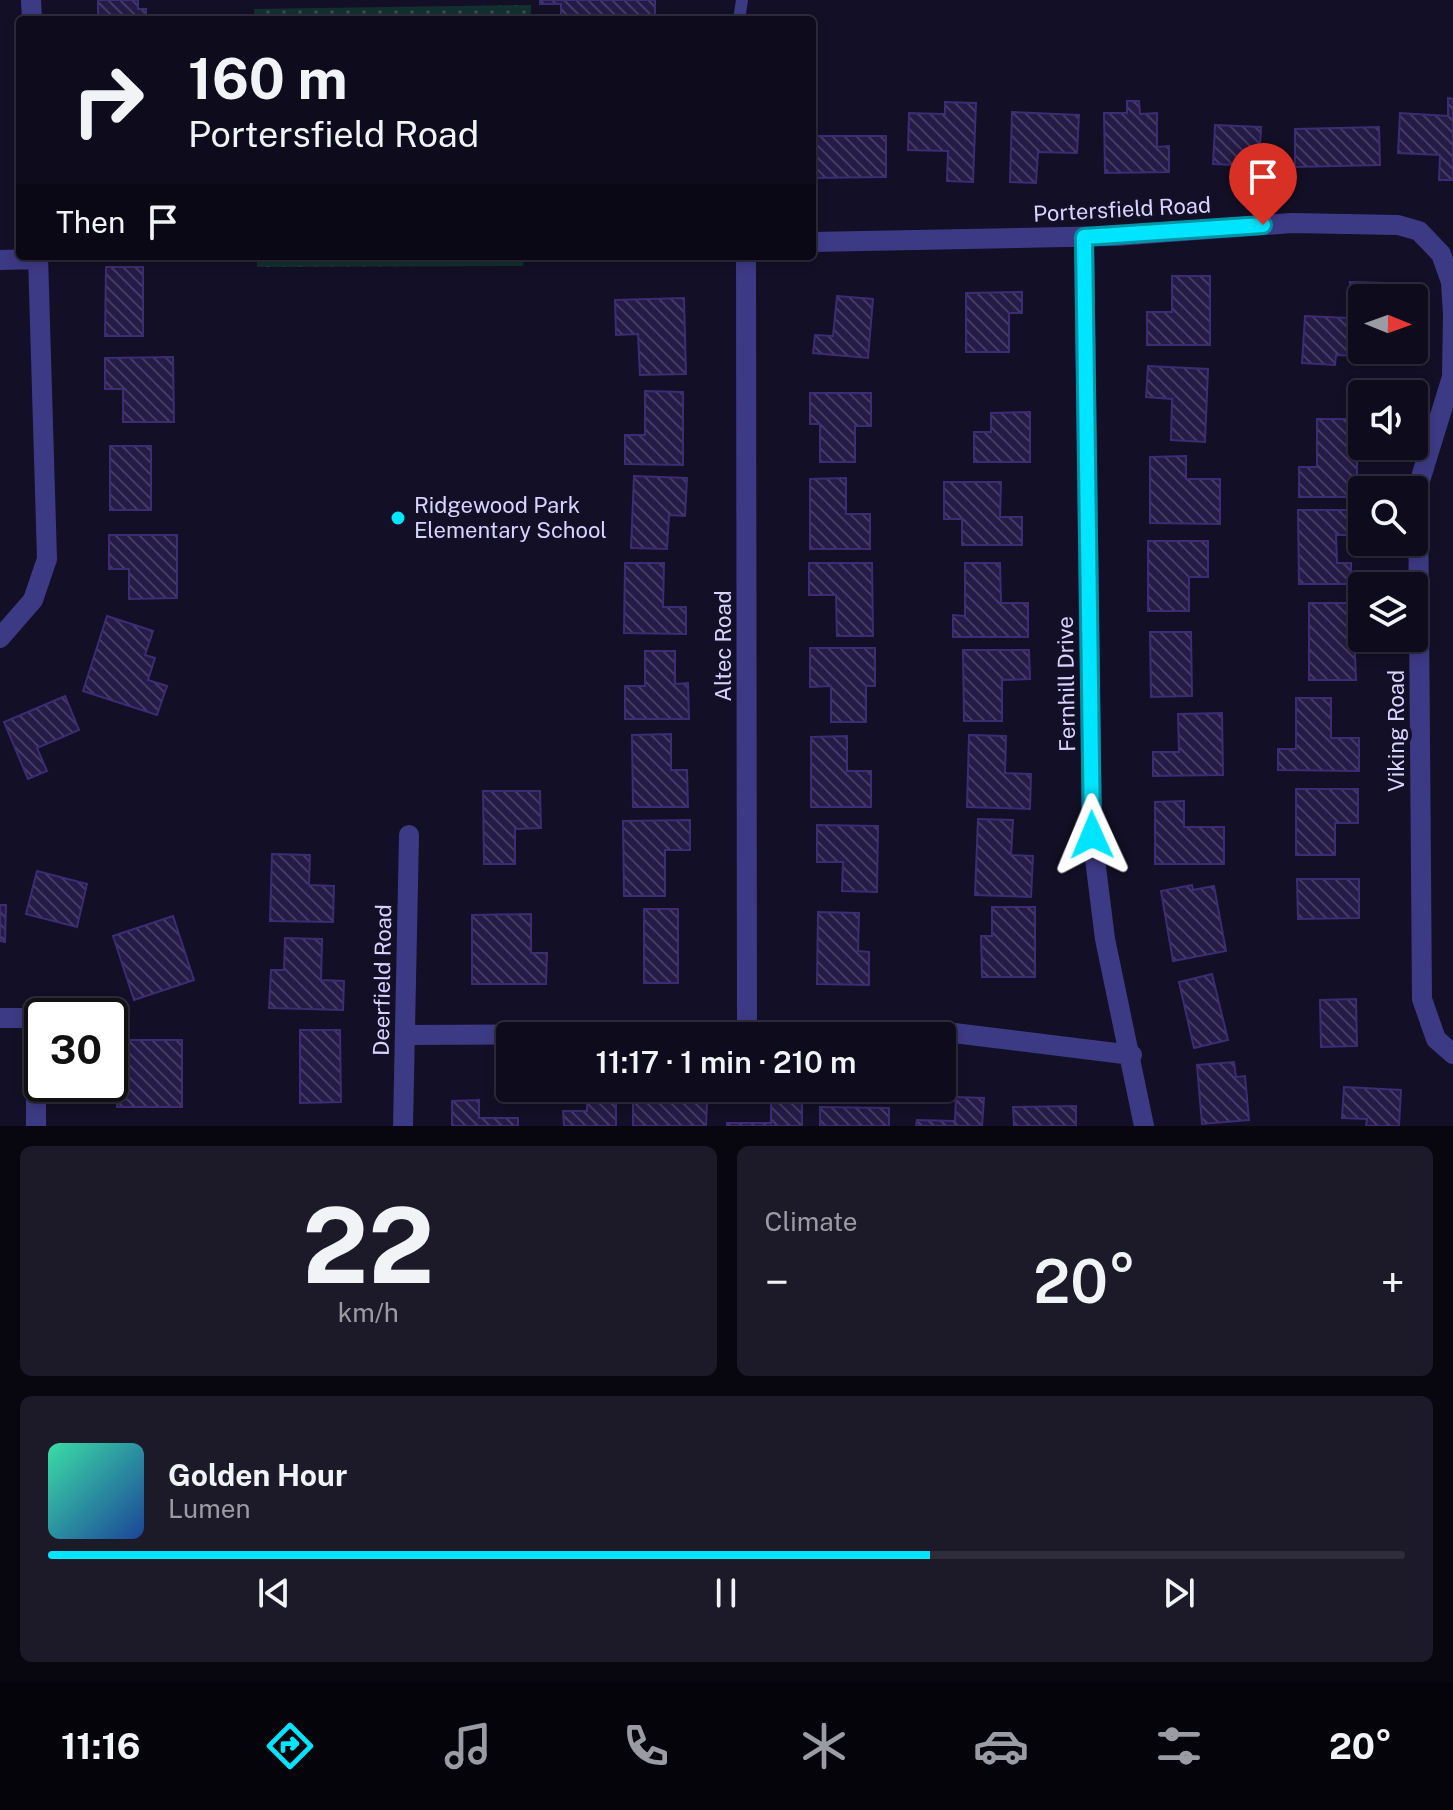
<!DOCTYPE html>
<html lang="en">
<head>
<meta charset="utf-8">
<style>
  :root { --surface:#0e0b1c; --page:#1c1929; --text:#f1f3f6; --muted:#9b9ba3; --line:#2e2b3b; --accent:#00e5ff }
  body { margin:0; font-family:"Public Sans",sans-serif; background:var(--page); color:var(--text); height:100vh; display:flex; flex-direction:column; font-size:30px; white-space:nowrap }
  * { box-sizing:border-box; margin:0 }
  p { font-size:26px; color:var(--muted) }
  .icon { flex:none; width:44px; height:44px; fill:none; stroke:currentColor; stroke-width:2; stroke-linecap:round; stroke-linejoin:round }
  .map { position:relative; height:1126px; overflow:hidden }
  .panel { display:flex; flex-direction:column; gap:20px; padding:20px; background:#08060f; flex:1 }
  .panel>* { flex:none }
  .banner { position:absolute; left:16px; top:16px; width:800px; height:244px; border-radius:8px; box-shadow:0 4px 12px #0003,0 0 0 2px var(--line); background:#0e0b1c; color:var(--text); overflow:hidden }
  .needle { width:52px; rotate:91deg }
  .controls { position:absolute; left:1348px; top:284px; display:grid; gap:16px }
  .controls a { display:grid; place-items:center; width:80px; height:80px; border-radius:8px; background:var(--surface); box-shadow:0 4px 12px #0003,0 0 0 2px var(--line); font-size:40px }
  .speed { position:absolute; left:24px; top:998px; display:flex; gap:16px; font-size:40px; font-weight:700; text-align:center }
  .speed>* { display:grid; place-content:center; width:104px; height:104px; border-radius:50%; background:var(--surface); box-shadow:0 4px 12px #0003,0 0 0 2px var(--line); line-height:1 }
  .speed .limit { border:4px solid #111; border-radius:12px; background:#fff; color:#111 }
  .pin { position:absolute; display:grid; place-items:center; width:68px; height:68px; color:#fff; margin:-82px -34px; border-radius:50% 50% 50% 0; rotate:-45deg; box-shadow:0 0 8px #0007 }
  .pin .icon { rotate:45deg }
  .me { position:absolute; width:88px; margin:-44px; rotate:359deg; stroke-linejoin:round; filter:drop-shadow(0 0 6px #0008) }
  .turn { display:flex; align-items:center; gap:28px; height:168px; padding:0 40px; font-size:36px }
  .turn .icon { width:104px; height:104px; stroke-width:2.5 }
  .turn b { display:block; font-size:56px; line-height:68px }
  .then { display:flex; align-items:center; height:76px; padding:0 40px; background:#0003; gap:16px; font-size:30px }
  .big { font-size:60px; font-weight:600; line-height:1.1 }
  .panel .tile { flex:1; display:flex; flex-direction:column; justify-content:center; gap:12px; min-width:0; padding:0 28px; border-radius:12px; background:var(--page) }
  .panel .dial { align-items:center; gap:0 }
  .dial b { font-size:104px; line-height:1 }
  .song { display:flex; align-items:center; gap:24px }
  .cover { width:96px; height:96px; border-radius:12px; background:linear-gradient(135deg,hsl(160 70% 55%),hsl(220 70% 35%)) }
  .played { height:8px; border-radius:4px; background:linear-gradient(90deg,var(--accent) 65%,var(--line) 65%) }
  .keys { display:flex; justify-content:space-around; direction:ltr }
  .heat { display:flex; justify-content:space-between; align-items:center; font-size:44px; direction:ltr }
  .panel .tiles { flex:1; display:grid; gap:20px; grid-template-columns:1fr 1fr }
  .tile:last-child { grid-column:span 2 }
  .trip { position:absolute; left:496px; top:1022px; width:460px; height:80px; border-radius:8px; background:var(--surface); box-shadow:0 4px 12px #0003,0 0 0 2px var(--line); font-weight:600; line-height:80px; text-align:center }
  .dock { display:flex; height:128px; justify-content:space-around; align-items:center; background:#06040b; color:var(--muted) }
  .dock .icon { width:56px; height:56px }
  .dock .on { color:var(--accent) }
  .dock b { font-size:36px; color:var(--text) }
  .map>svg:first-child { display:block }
</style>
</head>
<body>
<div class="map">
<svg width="1453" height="1126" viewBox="0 0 1453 1126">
  <defs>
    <pattern id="park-dots" width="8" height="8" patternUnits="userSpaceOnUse" patternTransform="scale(2)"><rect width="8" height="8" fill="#12302f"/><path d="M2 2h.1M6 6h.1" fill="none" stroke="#344d4e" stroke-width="1.8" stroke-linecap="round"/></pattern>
    <pattern id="building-back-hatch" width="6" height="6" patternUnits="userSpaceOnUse" patternTransform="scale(2)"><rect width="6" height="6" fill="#241b47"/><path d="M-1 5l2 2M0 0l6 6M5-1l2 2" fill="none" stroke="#433b63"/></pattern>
  </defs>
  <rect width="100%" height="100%" fill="#130f26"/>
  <!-- park -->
  <path fill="url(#park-dots)" d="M531 5V20H255L254 9Z
    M257 256H524L523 266 257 267Z"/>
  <!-- building -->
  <path fill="url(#building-back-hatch)" stroke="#3b2d73" stroke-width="2" d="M98 0H138V9H146V20H98Z
    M540 0H655V20H561V4H540Z
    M1448 98 1453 99V180H1439L1440 155 1398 153 1400 113 1448 116Z
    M1127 101H1139L1140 114 1157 113V147L1169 146V172L1105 173 1104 113H1127Z
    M945 102 976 103 973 182 947 181 948 151 908 150 909 113 945 114Z
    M1012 112 1079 115 1077 153 1038 152 1036 183 1010 182Z
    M1215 125 1261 127 1259 166 1213 164Z
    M1379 127 1380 165 1295 167V129Z
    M812 136H886V177L812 178Z
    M106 267H143V336H105Z
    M1172 276H1210V345H1147V312H1172Z
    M1350 282 1385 283V298H1362V350H1382V357L1336 355 1335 365 1302 363 1305 316 1349 318Z
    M1022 292V313H1009V352H966V293Z
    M837 296 873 299 868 358 813 353 815 335 833 336Z
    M684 298 686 374 640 375 638 334 616 335 615 300Z
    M173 357 174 422H123V389H105V358Z
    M1148 366 1208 369 1205 442 1171 440 1172 399 1146 397Z
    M645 391 683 392V465L625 464V435H645Z
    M810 393H871V426H855V462H820V424H810Z
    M1030 412V462H974V432H991V413Z
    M1317 419H1357V497H1299V467H1317Z
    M110 446H151V510H110Z
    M1186 456V479H1220V524L1150 523V457Z
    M634 476 687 478 685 516 669 515 667 549 631 548Z
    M846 478V514H870V549H810V479Z
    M944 482H1001L1000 517H1022V545H962V519H944Z
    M1298 510H1355V535H1336L1337 563H1351V584H1299Z
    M109 535H177V598L129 599V569H109Z
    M1148 541H1208V577H1189V611H1148Z
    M625 563H664L663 607H686V634L624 633Z
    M809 563H872L873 636H837L836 595H809Z
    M965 563H1000L1001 603H1028V637H953V615L965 616Z
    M1309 603H1353L1356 680H1309Z
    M107 616 153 631 145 655 155 658 148 680 167 686 157 715 83 691Z
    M1150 632H1191L1192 696 1151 697Z
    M810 648H875V686H866V722H831V686L810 687Z
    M963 650H1029L1030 679 1002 680V721H964Z
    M645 651H675V684L688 683 689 719H625V686H645Z
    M65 696 79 730 37 748 47 771 28 779 4 722Z
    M1296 698H1331V738H1359V771L1278 770V749H1296Z
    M1222 713 1223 775 1153 776V752H1179L1178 714Z
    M671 734V770H687L688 807H633L632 735Z
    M969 735 1006 736 1005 773 1031 774 1030 809 967 807Z
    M847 736V771H871V807H811V737Z
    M1296 789H1358V823H1335V855H1296Z
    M483 791H540L541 828 515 829V864H484Z
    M1184 801V827H1224V864H1155V802Z
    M978 819 1013 820 1011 855 1033 856 1031 897 975 895Z
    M690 820V850H665V896H624L623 821Z
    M817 825 878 826 877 892 842 891 843 862H817Z
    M272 854 310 855 309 885 334 886 333 922 270 921Z
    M37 871 87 884 77 927 26 914Z
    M1297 879H1359V918L1298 919Z
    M1192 885 1193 890 1214 886 1226 951 1173 961 1161 891Z
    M0 905H6L5 942 0 941Z
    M992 907H1035V977H982L981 936H992Z
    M644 909H678V983H644Z
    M818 912 859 913 858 951 869 952V985L817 984Z
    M531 914V953H547L546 984H472V915Z
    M173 916 194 980 134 1000 113 936Z
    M285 938 322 939 321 980 344 981 343 1010 269 1008 271 970H284Z
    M1212 974 1228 1040 1194 1048 1179 982Z
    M1356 999 1357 1046 1321 1047 1320 1000Z
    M300 1030H340L341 1102 300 1103Z
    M120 1040H182V1107H117V1075H129V1062L120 1061Z
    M1234 1062 1236 1077 1245 1076 1249 1120 1202 1124 1197 1065Z
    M1344 1087 1401 1090 1399 1126H1366L1367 1119 1342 1118Z
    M616 1094V1126H564L563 1111H587V1095Z
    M956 1097 984 1098 982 1126H916L917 1120 955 1121Z
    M771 1098 802 1099V1126H727V1123H771Z
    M479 1100V1118H518V1126H452V1101Z
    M633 1100 707 1102 706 1126H633Z
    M1076 1106V1126H1014L1013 1107Z
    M820 1107 889 1108V1126H820Z"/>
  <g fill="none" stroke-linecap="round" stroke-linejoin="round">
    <!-- service -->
    <path stroke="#3d3a85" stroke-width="12" d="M739 20 742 0"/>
    <!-- minor -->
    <path stroke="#3d3a85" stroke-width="20" d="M31 0 32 20
      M1084 237 1092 835 1105 939 1144 1126
      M812 242 1115 236 1292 223 1398 225 1419 231 1441 254 1451 282 1453 314
      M746 256 747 1036
      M0 260 38 259
      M1453 314 1452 377 1418 487 1422 999 1436 1039 1453 1054
      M0 638 33 600 47 559 38 256
      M0 1018H36V1126
      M405 1035 954 1033 1132 1055
      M403 1126 409 835"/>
  </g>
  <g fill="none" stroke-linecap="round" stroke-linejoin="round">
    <!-- route casing -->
    <g stroke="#0095a6" stroke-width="20">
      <path id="route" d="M1092 835 1084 237 1263 225"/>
    </g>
    <!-- route -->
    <use href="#route" stroke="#00e5ff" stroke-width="14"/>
  </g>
  <!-- markers -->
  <circle fill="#00e5ff" stroke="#130f26" stroke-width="3" cx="398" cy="518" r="8"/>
  <g text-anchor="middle" stroke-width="8" stroke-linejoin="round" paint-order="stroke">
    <!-- street labels -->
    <g font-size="22" fill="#d9d4ff" stroke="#130f26">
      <text transform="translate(1122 209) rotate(-3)" y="8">Portersfield Road</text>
      <text transform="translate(723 646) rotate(-90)" y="8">Altec Road</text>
      <text transform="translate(1066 684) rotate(-91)" y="8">Fernhill Drive</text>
      <text transform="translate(1396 731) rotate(-90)" y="8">Viking Road</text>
      <text transform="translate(382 980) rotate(-89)" y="8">Deerfield Road</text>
    </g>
    <!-- poi labels -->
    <g font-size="22" fill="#d9d4ff" stroke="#130f26" text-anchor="start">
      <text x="414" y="513">Ridgewood Park<tspan x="414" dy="25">Elementary School</tspan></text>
    </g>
  </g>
</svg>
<div class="controls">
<a><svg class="needle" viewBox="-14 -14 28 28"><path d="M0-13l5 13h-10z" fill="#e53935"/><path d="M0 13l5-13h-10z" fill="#9b9ba3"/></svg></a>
<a><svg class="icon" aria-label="sound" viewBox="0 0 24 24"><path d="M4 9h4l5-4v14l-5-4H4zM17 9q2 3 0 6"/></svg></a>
<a><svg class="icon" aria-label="search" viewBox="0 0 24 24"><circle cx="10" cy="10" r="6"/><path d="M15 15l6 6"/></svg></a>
<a><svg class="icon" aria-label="layers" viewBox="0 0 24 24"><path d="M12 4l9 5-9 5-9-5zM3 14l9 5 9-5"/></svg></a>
</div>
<div class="speed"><div class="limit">30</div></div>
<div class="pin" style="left:1263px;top:225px;background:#d93025"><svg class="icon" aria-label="arrive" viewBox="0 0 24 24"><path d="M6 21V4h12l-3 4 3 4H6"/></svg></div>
<svg class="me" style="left:1092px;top:835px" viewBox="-20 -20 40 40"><path d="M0-17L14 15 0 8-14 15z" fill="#00e5ff" stroke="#fff" stroke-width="4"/></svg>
<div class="trip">11:17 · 1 min · 210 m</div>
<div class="banner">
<div class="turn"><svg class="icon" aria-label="right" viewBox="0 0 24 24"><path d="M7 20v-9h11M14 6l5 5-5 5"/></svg><div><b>160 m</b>Portersfield Road</div></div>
<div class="then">Then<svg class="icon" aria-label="arrive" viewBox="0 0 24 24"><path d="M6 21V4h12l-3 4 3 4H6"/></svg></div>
</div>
</div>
<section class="panel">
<div class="tiles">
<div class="tile dial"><b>22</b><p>km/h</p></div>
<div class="tile"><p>Climate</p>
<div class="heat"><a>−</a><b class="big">20°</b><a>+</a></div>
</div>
<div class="tile">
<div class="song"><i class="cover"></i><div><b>Golden Hour</b><p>Lumen</p></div></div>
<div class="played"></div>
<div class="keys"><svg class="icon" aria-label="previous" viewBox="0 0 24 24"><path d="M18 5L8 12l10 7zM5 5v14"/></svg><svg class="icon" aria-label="pause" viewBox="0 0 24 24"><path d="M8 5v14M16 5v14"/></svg><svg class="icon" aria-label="next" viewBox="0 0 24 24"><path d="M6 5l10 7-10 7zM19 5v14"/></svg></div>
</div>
</div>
</section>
<nav class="dock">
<b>11:16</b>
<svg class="icon on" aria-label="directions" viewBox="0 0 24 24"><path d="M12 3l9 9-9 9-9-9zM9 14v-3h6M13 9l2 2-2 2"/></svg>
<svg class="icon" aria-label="music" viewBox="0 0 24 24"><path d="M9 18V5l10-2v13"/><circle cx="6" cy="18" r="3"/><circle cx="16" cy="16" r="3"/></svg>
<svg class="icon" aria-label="phone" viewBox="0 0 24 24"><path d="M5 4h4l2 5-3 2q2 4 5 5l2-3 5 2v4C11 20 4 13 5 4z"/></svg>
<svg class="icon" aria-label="climate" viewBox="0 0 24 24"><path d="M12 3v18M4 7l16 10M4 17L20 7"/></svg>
<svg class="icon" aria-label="car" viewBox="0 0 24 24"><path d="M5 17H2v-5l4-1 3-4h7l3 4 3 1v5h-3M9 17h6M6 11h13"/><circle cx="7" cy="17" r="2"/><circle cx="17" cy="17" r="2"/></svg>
<svg class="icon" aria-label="filters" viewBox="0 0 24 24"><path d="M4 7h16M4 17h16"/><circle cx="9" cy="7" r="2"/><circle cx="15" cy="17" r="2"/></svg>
<b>20°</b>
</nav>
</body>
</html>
